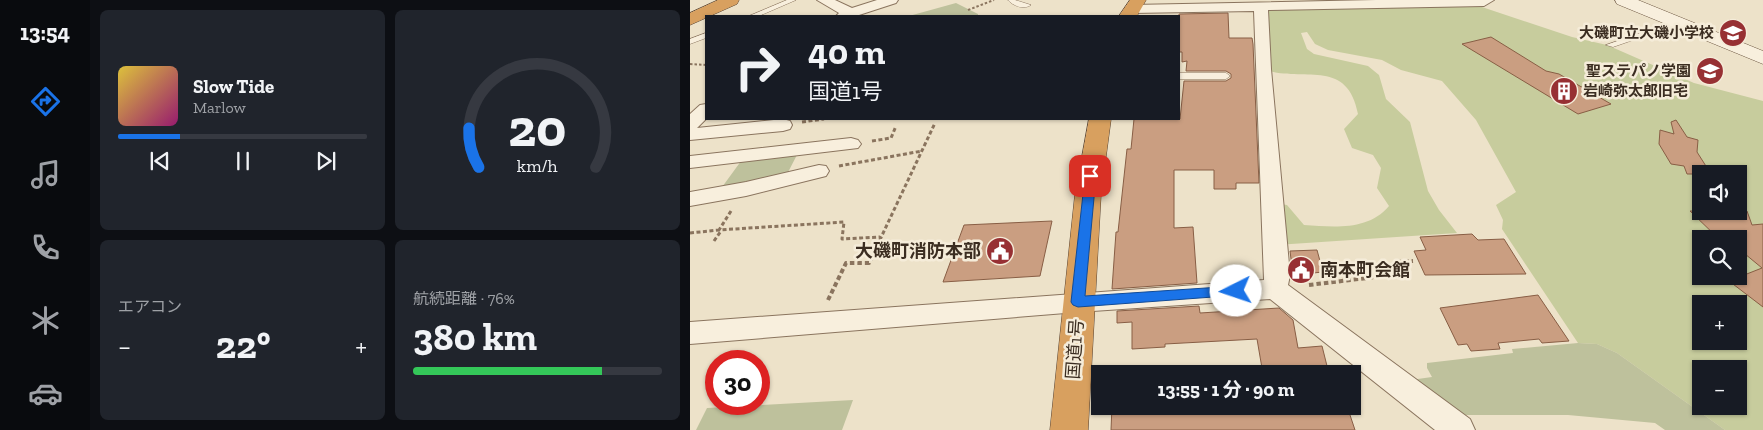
<!DOCTYPE html>
<html lang="ja">
<head>
<meta charset="utf-8">
<style>
  :root { --surface:#171b24; --page:#20242c; --text:#f1f3f6; --muted:#9ea1a6; --line:#363941; --accent:#1a73e8 }
  body { margin:0; font-family:"Zilla Slab","Noto Sans JP",serif; background:var(--page); color:var(--text); height:100vh; display:flex; flex-direction:column; font-size:19px; white-space:nowrap }
  * { box-sizing:border-box; margin:0 }
  p { font-size:16px; color:var(--muted) }
  .icon { flex:none; width:28px; height:28px; fill:none; stroke:currentColor; stroke-width:2; stroke-linecap:round; stroke-linejoin:round }
  .map { position:relative; flex:1; overflow:hidden }
  .drawer { display:flex; flex-direction:column; gap:10px; padding:10px; background:#0d0f14; width:600px }
  .drawer>* { flex:none }
  .top-card { position:absolute; left:15px; top:15px; width:475px; height:105px; border-radius:0px; box-shadow:0 1px 4px #0004; background:#171b24; color:var(--text); overflow:hidden }
  .fabs { position:absolute; left:1002px; top:165px; display:grid; gap:10px }
  .fabs a { display:grid; place-items:center; width:55px; height:55px; border-radius:0px; background:var(--surface); box-shadow:0 1px 4px #0004; font-size:25px }
  .speed { position:absolute; left:15px; top:350px; display:flex; gap:10px; font-size:25px; font-weight:700; text-align:center }
  .speed>* { display:grid; place-content:center; width:65px; height:65px; border-radius:50%; background:var(--surface); box-shadow:0 1px 4px #0004; line-height:1 }
  .speed .limit { border:8px solid #d22; background:#fff; color:#111 }
  .pin { position:absolute; display:grid; place-items:center; width:42px; height:42px; color:#fff; margin:-21px; border-radius:10px; box-shadow:0 2px 8px #0006 }
  .me { position:absolute; width:55px; margin:-28px; rotate:266deg; stroke-linejoin:round; filter:drop-shadow(0 0 4px #0008) }
  .turn { display:flex; align-items:center; gap:18px; height:105px; padding:0 20px; font-size:22px }
  .turn .icon { width:65px; height:65px; stroke-width:2.5 }
  .turn b { display:block; font-size:35px; line-height:42px }
  .big { font-size:38px; font-weight:700; line-height:1.1 }
  .drawer .card { flex:1; display:flex; flex-direction:column; justify-content:center; gap:8px; min-width:0; padding:0 18px; border-radius:8px; background:var(--page) }
  .drawer .dial { align-items:center; gap:0 }
  .dial svg { height:130px; overflow:visible; fill:none; stroke:var(--line); stroke-width:7; stroke-linecap:round; text-anchor:middle }
  .dial text { fill:var(--text); stroke:none }
  .song { display:flex; align-items:center; gap:15px }
  .cover { width:60px; height:60px; border-radius:8px; background:linear-gradient(135deg,hsl(50 70% 55%),hsl(320 70% 35%)) }
  .played { height:5px; border-radius:2px; background:linear-gradient(90deg,var(--accent) 25%,var(--line) 25%) }
  .keys { display:flex; justify-content:space-around; direction:ltr }
  .heat { display:flex; justify-content:space-between; align-items:center; font-size:28px; direction:ltr }
  .charge { height:8px; border-radius:4px; background:linear-gradient(90deg,#34c759 76%,var(--line) 0) }
  .drawer .tiles { flex:1; display:grid; gap:10px; grid-template-columns:repeat(2,1fr) }
  .trip { position:absolute; left:401px; top:365px; width:270px; height:50px; border-radius:0px; background:var(--surface); box-shadow:0 1px 4px #0004; font-weight:700; line-height:50px; text-align:center }
  main { display:flex; flex:1; min-height:0 }
  .dock { display:flex; flex-direction:column; width:90px; justify-content:space-around; align-items:center; background:#090b0e; color:var(--muted) }
  .dock .icon { width:35px; height:35px }
  .dock .on { color:var(--accent) }
  .dock b { font-size:22px; color:var(--text) }
  .map>svg:first-child { display:block }
</style>
</head>
<body>
<main>
<nav class="dock">
<b>13:54</b>
<svg class="icon on" aria-label="directions" viewBox="0 0 24 24"><path d="M12 3l9 9-9 9-9-9zM9 14v-3h6M13 9l2 2-2 2"/></svg>
<svg class="icon" aria-label="music" viewBox="0 0 24 24"><path d="M9 18V5l10-2v13"/><circle cx="6" cy="18" r="3"/><circle cx="16" cy="16" r="3"/></svg>
<svg class="icon" aria-label="phone" viewBox="0 0 24 24"><path d="M5 4h4l2 5-3 2q2 4 5 5l2-3 5 2v4C11 20 4 13 5 4z"/></svg>
<svg class="icon" aria-label="climate" viewBox="0 0 24 24"><path d="M12 3v18M4 7l16 10M4 17L20 7"/></svg>
<svg class="icon" aria-label="car" viewBox="0 0 24 24"><path d="M5 17H2v-5l4-1 3-4h7l3 4 3 1v5h-3M9 17h6M6 11h13"/><circle cx="7" cy="17" r="2"/><circle cx="17" cy="17" r="2"/></svg>
</nav>
<section class="drawer">
<div class="tiles">
<div class="card">
<div class="song"><i class="cover"></i><div><b>Slow Tide</b><p>Marlow</p></div></div>
<div class="played"></div>
<div class="keys"><svg class="icon" aria-label="previous" viewBox="0 0 24 24"><path d="M18 5L8 12l10 7zM5 5v14"/></svg><svg class="icon" aria-label="pause" viewBox="0 0 24 24"><path d="M8 5v14M16 5v14"/></svg><svg class="icon" aria-label="next" viewBox="0 0 24 24"><path d="M6 5l10 7-10 7zM19 5v14"/></svg></div>
</div>
<div class="card dial"><svg viewBox="0 0 100 80">
<path d="M14 69A42 42 0 1 1 86 69"/>
<path d="M14 69A42 42 0 0 1 8 45" stroke="#1a73e8"/>
<text x="50" y="56" font-size="32" font-weight="700">20</text>
<text x="50" y="72" font-size="11">km/h</text>
</svg></div>
<div class="card"><p>エアコン</p>
<div class="heat"><a>−</a><b class="big">22°</b><a>+</a></div>
</div>
<div class="card"><p>航続距離 · 76%</p><b class="big">380 km</b><div class="charge"></div></div>
</div>
</section>
<div class="map">
<svg width="1073" height="430" viewBox="0 0 1073 430">
  <rect width="100%" height="100%" fill="#ede2c9"/>
  <!-- green -->
  <path fill="#c7cc9d" fill-rule="evenodd" d="M777 2 882 37 917 45 1004 83 1073 101V430H1035L927 353 907 344 888 343 812 229 813 220 806 205 826 192 786 120 752 81 711 70 692 60 638 50 625 44 617 32 611 33 617 49 624 54 678 66 689 75 696 99 720 122 738 191 749 210 767 233 586 245 583 203 597 205 614 225C644 227 678 231 699 206L687 188 691 168 683 155 662 148 654 129 668 114C657 56 611 84 573 69L571 7ZM1011 174H1049V211H1011ZM1011 239H1049V276H1011ZM1011 304H1049V341H1011ZM1011 369H1049V406H1011Z"/>
  <!-- cemetery -->
  <path fill="#bec19c" d="M266 3 288 14V16H219Z
    M109 151 94 180 27 194 54 157Z
    M888 343 907 344 927 353 1035 430H975L965 423 878 415H748L706 382 742 377 737 368V363L823 353 822 349Z
    M163 400 152 430H6L17 408Z"/>
  <!-- building -->
  <path fill="#ca9e81" stroke="#885e45" d="M538 13 539 38H562L563 44 569 183H546V189H524V170H484V228L503 227 507 283 422 289 426 232H428L437 149H441L444 119H490L494 81H536L541 78V74L536 71H496L497 61 492 62V52H489V14Z
    M801 37 856 71 869 74 921 104 888 114 772 44Z
    M986 120 997 137 1008 140 1007 152 1021 174H997L994 166 981 164 969 144 970 130 984 134 981 122Z
    M1000 211H1057L1062 225 1073 224V307L1039 281 1072 268 1049 249V239H1029Z
    M362 221 350 276 253 282 274 225Z
    M782 234 788 240 814 239 836 274 735 275 724 251 736 250 730 237Z
    M627 250 633 272 603 275 600 251Z
    M848 295 879 341 852 343 849 339 808 343 810 349 781 351 777 344 768 345 750 308Z
    M509 306 510 313 589 308 603 320 608 348 632 346 639 374H573L567 339 475 344V347L442 349V322L427 323V311Z
    M422 406H657L665 430H421Z"/>
  <g fill="none" stroke-linecap="round" stroke-linejoin="round">
    <!-- lane casing -->
    <g stroke="#8a745e" stroke-width="1">
      <path id="lane" d="M97 0H106L69 16H59Z
        M318 0H325L341 5C334 10 323 6 318 0Z
        M985 21 992 23 923 47 916 45Z
        M16 33V38L0 44V39Z
        M489 73H536L540 76 536 79H489Z"/>
    </g>
    <!-- street casing -->
    <g stroke="#8a745e" stroke-width="2">
      <path id="street" d="M127 0H145L162 8 187 0H208L206 3 166 16H146L149 13Z
        M686 0H804L794 6 578 10 581 69 600 275 598 285 780 419 785 430H745L580 299 388 312 0 344V322L574 280 564 11 442 13 435 9 442 5Z
        M16 104V119L7 128 93 119 100 121 102 125 100 129 93 131 0 140V114L10 105Z
        M161 138 168 140 171 144 168 148 0 168V156Z
        M129 165 136 166 139 171 136 176 56 196 0 206V192L56 182Z"/>
    </g>
    <!-- secondary casing -->
    <g stroke="#6c5641" stroke-width="1">
      <path id="secondary" d="M925 0H948L1073 51V64L927 4Z"/>
    </g>
    <!-- highway casing -->
    <g stroke="#584332" stroke-width="1">
      <path id="highway" d="M28 0H49L47 4 0 25V13Z
        M440 0H456L447 16H429Z
        M399 119H421L411 194 398 430H360L385 194Z"/>
    </g>
    <!-- path-far2 -->
    <path stroke="#8a745e" stroke-width="2" stroke-dasharray="2.5 2" stroke-linecap="butt" d="M278 10 304 0
      M0 64 16 65"/>
    <!-- path-far1 -->
    <path stroke="#8a745e" stroke-width="3" stroke-dasharray="4 2.5" stroke-linecap="butt" d="M112 122 134 119
      M182 141 201 138 206 126
      M149 166 232 151
      M41 211 29 230 154 222 152 239 190 237
      M0 233 29 230
      M24 241 31 231
      M187 246 245 123"/>
    <!-- path -->
    <path stroke="#8a745e" stroke-width="4" stroke-dasharray="4.5 3" stroke-linecap="butt" d="M619 285 710 274 706 262 723 261
      M138 300 156 263H179L188 245"/>
    <!-- lane -->
    <use href="#lane" fill="#f8efdd" fill-rule="evenodd"/>
    <!-- street -->
    <use href="#street" fill="#f8efdd" fill-rule="evenodd"/>
    <!-- secondary -->
    <use href="#secondary" fill="#f8efdd" fill-rule="evenodd"/>
    <!-- highway -->
    <use href="#highway" fill="#d8a05f" fill-rule="evenodd"/>
  </g>
  <!-- route -->
  <path fill="#1a73e8" stroke="#114b97" d="M400 173 406 176 395 296 546 286 550 288 552 291 550 295 388 307 383 305 381 302 395 176Z"/>
  <!-- icons -->
  <defs>
    <g id="school-disc" transform="scale(1.4375)"><circle r="9.5" fill="#973033" stroke="#f5ecd9"/><path d="M0-5L7-2L0 1L-7-2ZM-4 1L0 2.5L4 1V4Q0 6-4 4Z" fill="#fff"/></g>
    <g id="building-disc" transform="scale(1.4375)"><circle r="9.5" fill="#973033" stroke="#f5ecd9"/><path d="M-4-6H4V6H1V3H-1V6H-4ZM-2.5-4.3h1.7v1.8h-1.7ZM.8-4.3h1.7v1.8H.8ZM-2.5-1h1.7V.8h-1.7ZM.8-1h1.7V.8H.8Z" fill="#fff"/></g>
    <g id="civic-disc" transform="scale(1.4375)"><circle r="9.5" fill="#973033" stroke="#f5ecd9"/><path d="M-.6-6.5H3V-4.5H.6V-3L4-1V1h2V6H-6V1h2V-1L-.6-3ZM-1.2 2.5V6h2.4V2.5Z" fill="#fff"/></g>
  </defs>
  <g fill-rule="evenodd">
    <use href="#school-disc" x="1043" y="33"/>
    <use href="#school-disc" x="1020" y="71"/>
    <use href="#building-disc" x="874" y="91"/>
    <use href="#civic-disc" x="310" y="251"/>
    <use href="#civic-disc" x="611" y="270"/>
  </g>
  <g text-anchor="middle" stroke-width="5" stroke-linejoin="round" paint-order="stroke">
    <!-- far-poi labels -->
    <g font-size="15" font-weight="bold" fill="#3b2d21" stroke="#f5ecd9" text-anchor="end">
      <text x="1024" y="38">大磯町立大磯小学校</text>
      <text x="1001" y="76">聖ステパノ学園</text>
      <text x="893" y="96" text-anchor="start">岩崎弥太郎旧宅</text>
    </g>
    <!-- poi labels -->
    <g font-size="18" font-weight="bold" fill="#3b2d21" stroke="#f5ecd9" text-anchor="end">
      <text x="291" y="257">大磯町消防本部</text>
      <text x="630" y="276" text-anchor="start">南本町会館</text>
    </g>
    <!-- street labels -->
    <g font-size="18" fill="#3b2d21" stroke="#f5ecd9">
      <text transform="translate(385 349) rotate(-86)" y="6">国道1号</text>
    </g>
  </g>
</svg>
<div class="fabs">
<a><svg class="icon" aria-label="sound" viewBox="0 0 24 24"><path d="M4 9h4l5-4v14l-5-4H4zM17 9q2 3 0 6"/></svg></a>
<a><svg class="icon" aria-label="search" viewBox="0 0 24 24"><circle cx="10" cy="10" r="6"/><path d="M15 15l6 6"/></svg></a>
<a>+</a>
<a>−</a>
</div>
<div class="speed"><div class="limit">30</div></div>
<div class="pin" style="left:400px;top:176px;background:#d93025"><svg class="icon" aria-label="arrive" viewBox="0 0 24 24"><path d="M6 21V4h12l-3 4 3 4H6"/></svg></div>
<svg class="me" style="left:546px;top:291px" viewBox="-20 -20 40 40"><circle r="19" fill="#fff"/><path d="M0-13L10 11 0 6-10 11z" fill="#1a73e8"/></svg>
<div class="trip">13:55 · 1 分 · 90 m</div>
<div class="top-card">
<div class="turn"><svg class="icon" aria-label="right" viewBox="0 0 24 24"><path d="M7 20v-9h11M14 6l5 5-5 5"/></svg><div><b>40 m</b>国道1号</div></div>
</div>
</div>
</main>
</body>
</html>
